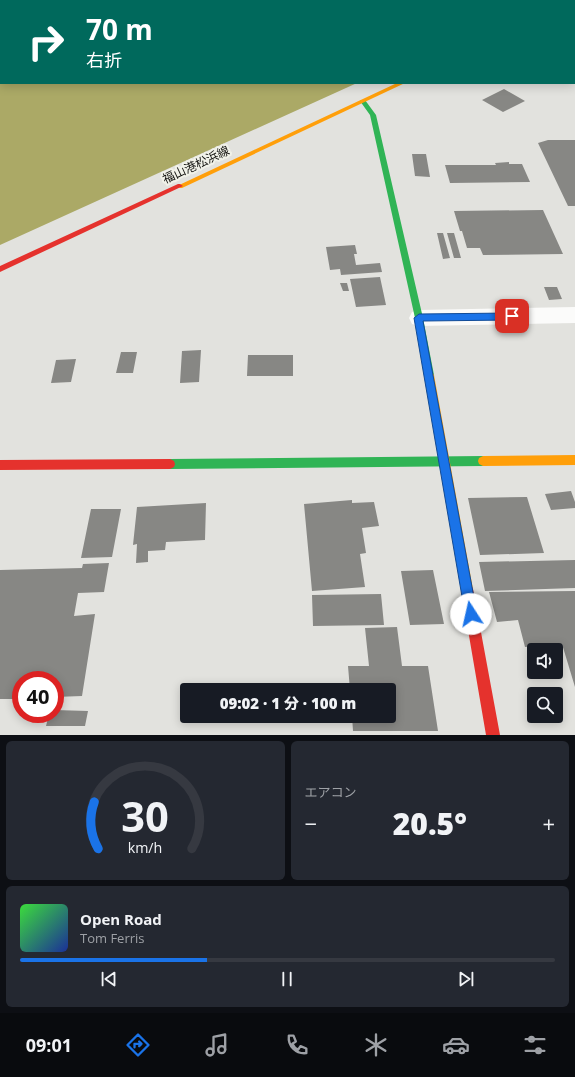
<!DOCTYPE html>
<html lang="ja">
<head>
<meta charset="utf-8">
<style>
  :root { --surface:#171b24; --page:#242831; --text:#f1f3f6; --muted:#9ea1a6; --line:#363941; --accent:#1a73e8 }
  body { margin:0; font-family:"Open Sans","Noto Sans JP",sans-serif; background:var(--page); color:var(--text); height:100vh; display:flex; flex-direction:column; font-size:15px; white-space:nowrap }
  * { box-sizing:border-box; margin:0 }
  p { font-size:13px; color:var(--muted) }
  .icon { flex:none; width:22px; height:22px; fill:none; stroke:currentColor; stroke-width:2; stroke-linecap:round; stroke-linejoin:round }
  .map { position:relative; height:735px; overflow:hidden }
  .details { display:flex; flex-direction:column; gap:6px; padding:6px; background:#0d0f14; flex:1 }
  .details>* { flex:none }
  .banner { position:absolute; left:0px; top:0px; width:575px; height:84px; box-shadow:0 2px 10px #0003; background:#00695c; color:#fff; overflow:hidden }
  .tools { position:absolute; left:527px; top:643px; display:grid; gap:8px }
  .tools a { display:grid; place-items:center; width:36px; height:36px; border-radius:4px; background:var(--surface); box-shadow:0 2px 10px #0003; font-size:20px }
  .speed { position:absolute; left:12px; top:671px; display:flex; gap:8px; font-size:20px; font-weight:700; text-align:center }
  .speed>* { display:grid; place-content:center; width:52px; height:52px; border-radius:50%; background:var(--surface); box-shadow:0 2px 10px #0003; line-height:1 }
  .speed .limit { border:6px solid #d22; background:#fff; color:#111 }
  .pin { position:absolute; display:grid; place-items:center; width:34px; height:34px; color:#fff; margin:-17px; border-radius:8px; box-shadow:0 2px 6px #0006 }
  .me { position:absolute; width:44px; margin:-22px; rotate:350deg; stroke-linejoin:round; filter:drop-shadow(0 0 3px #0008) }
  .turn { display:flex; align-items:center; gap:14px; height:84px; padding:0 20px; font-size:18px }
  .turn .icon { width:52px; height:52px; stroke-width:2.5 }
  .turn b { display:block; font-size:28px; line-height:34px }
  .big { font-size:30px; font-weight:800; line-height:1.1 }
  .details .card { flex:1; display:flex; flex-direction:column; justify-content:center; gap:6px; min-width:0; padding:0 14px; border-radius:6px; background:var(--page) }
  .details .dial { align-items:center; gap:0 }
  .dial svg { height:104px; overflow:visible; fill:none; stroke:var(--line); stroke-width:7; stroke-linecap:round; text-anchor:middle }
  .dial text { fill:var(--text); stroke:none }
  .song { display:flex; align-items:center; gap:12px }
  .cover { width:48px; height:48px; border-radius:6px; background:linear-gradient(135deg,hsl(120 70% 55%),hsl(230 70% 35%)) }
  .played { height:4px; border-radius:2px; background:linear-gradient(90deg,var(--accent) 35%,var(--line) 35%) }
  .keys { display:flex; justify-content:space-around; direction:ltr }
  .heat { display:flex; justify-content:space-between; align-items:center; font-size:22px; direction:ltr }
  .details .tiles { flex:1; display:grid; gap:6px; grid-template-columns:1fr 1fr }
  .card:last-child { grid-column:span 2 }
  .trip { position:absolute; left:180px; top:683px; width:216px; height:40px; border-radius:4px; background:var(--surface); box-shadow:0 2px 10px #0003; font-weight:800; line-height:40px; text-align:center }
  .menu { display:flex; height:64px; justify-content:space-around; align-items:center; background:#090b0e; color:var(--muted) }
  .menu .icon { width:28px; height:28px }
  .menu .on { color:var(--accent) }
  .menu b { font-size:18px; color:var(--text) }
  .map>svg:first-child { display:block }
</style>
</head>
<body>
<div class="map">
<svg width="575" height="735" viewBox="0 0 575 735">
  <rect width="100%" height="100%" fill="#e2e2de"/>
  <!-- water -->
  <path fill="#aba966" d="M0 0H540L1 1V83H357L0 245Z"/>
  <!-- building -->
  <path fill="#878784" d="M504 89 525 101 503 112 482 100Z
    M548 140H575V206H568L538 143Z
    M412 154H426L430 177 415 176Z
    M509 162V164H522L530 182 450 183 445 165H496L495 163Z
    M543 210 563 254 483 255 480 248H467L462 231H460L454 211Z
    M437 233H443L450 258 443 259Z
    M447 233H454L461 258H454Z
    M355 245 357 254H354L356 265 380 263 382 272 341 275 340 269 330 270 326 247Z
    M380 277 386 305 356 307 350 279Z
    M340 283H347L349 291H343Z
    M544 287H557L562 299 549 300Z
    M201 350 199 382 180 383 182 351Z
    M121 352H137L133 373H116Z
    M248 355H293V376H247Z
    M76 359 71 382 51 383 56 360Z
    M571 491 575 502V508L551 510 545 494Z
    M527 497 544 553 480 555 468 498Z
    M352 500V503L374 502 379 526 362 528 366 553 360 554 365 587 312 591 304 504Z
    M206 503 205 540 166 542 165 550 148 551V562L136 563 137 544 133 545 137 507Z
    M91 509H121L112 557 81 558Z
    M575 560V588L485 591 479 562Z
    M109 563 104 592 78 593 74 616 95 614 82 696 55 697V680H21V699H0V570L82 568 83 564Z
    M433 570 444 624 410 625 401 571Z
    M575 591V687L562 644 525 647 518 620 497 622 489 592Z
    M381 594 384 625 313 626 312 595Z
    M397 627 402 666H428L438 731H353L352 716H389V690H350L348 666H369L365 628Z
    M55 710 88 711 85 726H46L49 714H55Z"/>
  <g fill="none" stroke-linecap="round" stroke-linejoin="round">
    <!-- street -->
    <path fill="#fbfbfa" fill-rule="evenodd" d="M575 307V323L419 326 412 324 409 318 412 312 419 310Z"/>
    <!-- fast -->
    <path fill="#30b455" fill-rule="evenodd" d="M361 100H365L376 115 423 318 434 375 432 378 429 379 426 378 424 375 415 318 370 115 360 101Z
      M483 456 487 458 488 461 487 464 483 466 170 469 166 467 165 464 166 461 170 459Z"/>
    <!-- slow -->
    <path fill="#ff9f0a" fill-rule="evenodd" d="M397 83H405L182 188H180L177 186Z
      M429 371 432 372 434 375 473 589 471 593 467 595 463 593 461 589 424 375 426 372Z
      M575 455V465L483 466 479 464 478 461 479 458 483 456Z"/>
    <!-- jam -->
    <path fill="#e5322d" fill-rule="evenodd" d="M178 184H180L183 186 0 272V266Z
      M170 459 174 461 175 464 174 467 170 469 0 470V460Z
      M467 583 471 585 473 589 500 735H486L461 589 463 585Z"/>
  </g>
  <!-- route -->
  <path fill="#1a73e8" stroke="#114b97" d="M512 313 517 316 512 320 423 321 477 614 476 618 471 620 467 618 465 614 414 318 419 314Z"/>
  <g text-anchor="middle" stroke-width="4" stroke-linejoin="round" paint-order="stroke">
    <!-- far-street labels -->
    <g font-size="12" fill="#131310" stroke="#f1f2e9">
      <text transform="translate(196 165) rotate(-25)" y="4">福山港松浜線</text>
    </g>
  </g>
</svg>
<div class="tools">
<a><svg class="icon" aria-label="sound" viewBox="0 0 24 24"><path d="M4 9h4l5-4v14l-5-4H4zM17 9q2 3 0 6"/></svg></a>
<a><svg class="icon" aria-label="search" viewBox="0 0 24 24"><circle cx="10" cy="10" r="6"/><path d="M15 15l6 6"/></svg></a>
</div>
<div class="speed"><div class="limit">40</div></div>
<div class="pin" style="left:512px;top:316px;background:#d93025"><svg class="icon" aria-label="arrive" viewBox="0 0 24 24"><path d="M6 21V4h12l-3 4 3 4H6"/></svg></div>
<svg class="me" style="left:471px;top:614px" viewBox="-20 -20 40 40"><circle r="19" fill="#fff"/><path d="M0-13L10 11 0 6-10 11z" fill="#1a73e8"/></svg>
<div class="trip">09:02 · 1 分 · 100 m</div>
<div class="banner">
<div class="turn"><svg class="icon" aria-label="right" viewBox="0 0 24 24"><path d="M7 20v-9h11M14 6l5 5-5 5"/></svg><div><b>70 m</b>右折</div></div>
</div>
</div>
<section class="details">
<div class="tiles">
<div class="card dial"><svg viewBox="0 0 100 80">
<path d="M14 69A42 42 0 1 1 86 69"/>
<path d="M14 69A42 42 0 0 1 11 33" stroke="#1a73e8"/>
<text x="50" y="56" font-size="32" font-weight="700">30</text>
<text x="50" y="72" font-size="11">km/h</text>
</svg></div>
<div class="card"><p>エアコン</p>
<div class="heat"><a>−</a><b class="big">20.5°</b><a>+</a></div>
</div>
<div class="card">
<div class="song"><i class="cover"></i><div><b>Open Road</b><p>Tom Ferris</p></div></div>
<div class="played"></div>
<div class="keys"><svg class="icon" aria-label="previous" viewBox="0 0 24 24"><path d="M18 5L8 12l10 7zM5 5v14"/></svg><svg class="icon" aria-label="pause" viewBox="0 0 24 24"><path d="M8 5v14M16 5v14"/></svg><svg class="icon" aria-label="next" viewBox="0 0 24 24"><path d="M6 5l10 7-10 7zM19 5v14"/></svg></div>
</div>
</div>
</section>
<nav class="menu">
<b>09:01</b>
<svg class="icon on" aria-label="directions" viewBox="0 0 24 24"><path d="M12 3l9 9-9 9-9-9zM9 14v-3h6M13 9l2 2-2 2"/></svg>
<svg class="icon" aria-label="music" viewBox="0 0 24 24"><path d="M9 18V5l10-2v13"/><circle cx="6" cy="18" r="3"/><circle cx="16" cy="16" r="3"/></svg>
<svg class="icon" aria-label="phone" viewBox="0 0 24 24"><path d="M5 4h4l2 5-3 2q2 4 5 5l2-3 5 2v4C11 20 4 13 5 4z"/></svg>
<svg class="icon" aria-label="climate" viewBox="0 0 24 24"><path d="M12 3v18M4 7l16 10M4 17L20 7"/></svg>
<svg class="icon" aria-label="car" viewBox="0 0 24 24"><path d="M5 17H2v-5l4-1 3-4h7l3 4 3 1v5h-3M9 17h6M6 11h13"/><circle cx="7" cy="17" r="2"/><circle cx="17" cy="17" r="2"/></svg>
<svg class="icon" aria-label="filters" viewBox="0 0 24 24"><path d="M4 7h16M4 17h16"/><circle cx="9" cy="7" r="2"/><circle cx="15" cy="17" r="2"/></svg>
</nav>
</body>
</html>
